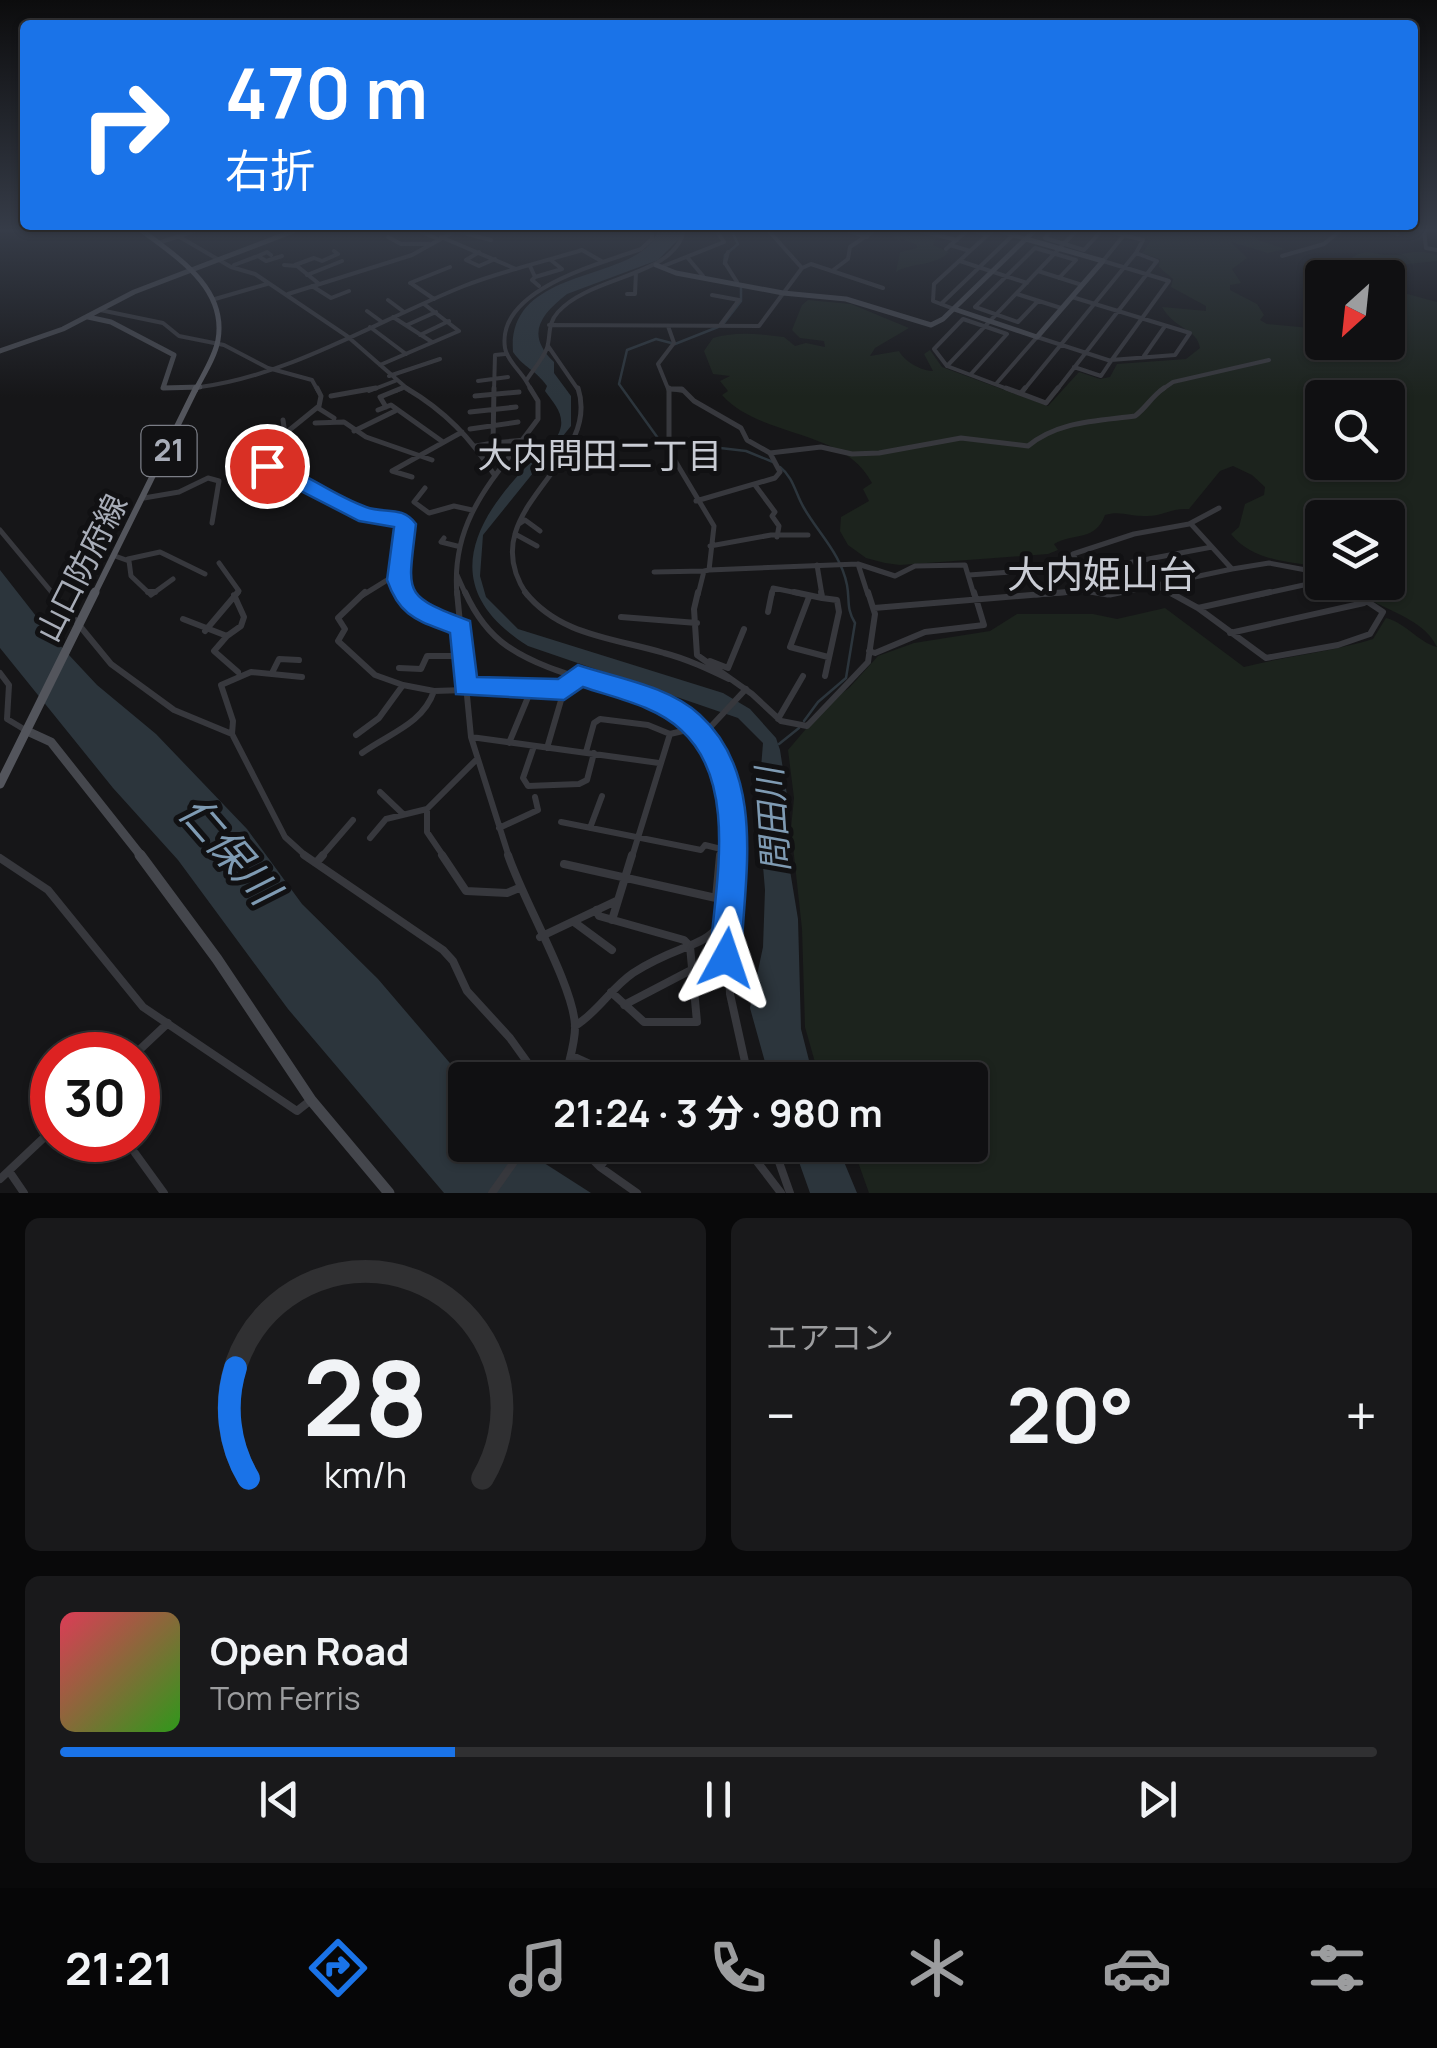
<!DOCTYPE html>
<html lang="ja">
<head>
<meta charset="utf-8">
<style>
  :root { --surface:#101012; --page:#19191b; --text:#f1f3f6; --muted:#9c9d9f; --line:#303032; --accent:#1a73e8 }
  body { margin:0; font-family:Manrope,"Noto Sans JP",sans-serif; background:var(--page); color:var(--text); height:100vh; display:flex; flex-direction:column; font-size:38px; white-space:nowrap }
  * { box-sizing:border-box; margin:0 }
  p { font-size:32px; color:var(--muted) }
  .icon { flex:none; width:55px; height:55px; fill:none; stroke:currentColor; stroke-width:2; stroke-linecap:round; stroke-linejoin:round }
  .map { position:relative; height:1193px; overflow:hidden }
  .panel { display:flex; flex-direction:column; gap:25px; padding:25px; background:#09090a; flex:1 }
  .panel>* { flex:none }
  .hud { position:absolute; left:20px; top:20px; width:1398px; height:210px; border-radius:10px; box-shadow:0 2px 8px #0004,0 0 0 2px var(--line); background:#1a73e8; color:#fff; overflow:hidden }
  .needle { width:65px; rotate:207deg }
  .fabs { position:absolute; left:1305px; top:260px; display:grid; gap:20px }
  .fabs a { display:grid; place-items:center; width:100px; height:100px; border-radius:10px; background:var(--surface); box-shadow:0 2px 8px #0004,0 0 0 2px var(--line); font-size:50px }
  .speed { position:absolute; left:30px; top:1032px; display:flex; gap:20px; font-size:50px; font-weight:700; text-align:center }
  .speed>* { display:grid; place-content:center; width:130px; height:130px; border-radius:50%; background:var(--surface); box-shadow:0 2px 8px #0004,0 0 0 2px var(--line); line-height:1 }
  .speed .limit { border:15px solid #d22; background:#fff; color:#111 }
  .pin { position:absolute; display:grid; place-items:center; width:85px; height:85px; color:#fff; margin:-42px; border:5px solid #fff; border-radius:50%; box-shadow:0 2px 10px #0007 }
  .me { position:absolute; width:110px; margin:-55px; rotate:5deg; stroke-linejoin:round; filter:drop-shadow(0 0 8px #0008) }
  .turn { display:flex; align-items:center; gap:35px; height:210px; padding:0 40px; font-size:45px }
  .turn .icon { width:130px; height:130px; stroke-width:2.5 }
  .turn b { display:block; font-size:70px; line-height:85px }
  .big { font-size:75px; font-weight:700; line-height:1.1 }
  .panel .tile { flex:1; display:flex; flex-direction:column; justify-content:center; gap:15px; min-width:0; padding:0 35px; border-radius:15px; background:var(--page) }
  .panel .dial { align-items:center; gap:0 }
  .dial svg { height:260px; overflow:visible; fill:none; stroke:var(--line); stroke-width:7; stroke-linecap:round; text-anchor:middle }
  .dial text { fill:var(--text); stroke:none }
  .song { display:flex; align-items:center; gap:30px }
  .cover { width:120px; height:120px; border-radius:15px; background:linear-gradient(135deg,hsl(350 70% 55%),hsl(110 70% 35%)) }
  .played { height:10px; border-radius:5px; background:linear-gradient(90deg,var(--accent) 30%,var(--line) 30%) }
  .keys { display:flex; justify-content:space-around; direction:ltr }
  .heat { display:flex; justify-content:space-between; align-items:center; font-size:55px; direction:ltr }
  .panel .tiles { flex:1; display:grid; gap:25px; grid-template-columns:1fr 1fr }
  .tile:last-child { grid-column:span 2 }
  .trip { position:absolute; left:448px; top:1062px; width:540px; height:100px; border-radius:10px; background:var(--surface); box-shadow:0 2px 8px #0004,0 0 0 2px var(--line); font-weight:700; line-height:100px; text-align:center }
  .menu { display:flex; height:160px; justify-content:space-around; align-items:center; background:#060607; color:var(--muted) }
  .menu .icon { width:70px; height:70px }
  .menu .current { color:var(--accent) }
  .menu b { font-size:45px; color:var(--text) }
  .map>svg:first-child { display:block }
</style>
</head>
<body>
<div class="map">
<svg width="1437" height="1193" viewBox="0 0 1437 1193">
  <rect width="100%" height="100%" fill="#161618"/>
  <!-- green -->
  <path fill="#1c231d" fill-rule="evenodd" d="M884 230 938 236 933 245 949 252C934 267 911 262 896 272L900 252 917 248V245L899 238 902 243Z
    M1119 230H1244L1258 240 1285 249 1268 253 1231 242 1247 258 1232 269 1241 283 1230 285V290L1257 304 1264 315 1260 320 1267 324 1322 329V342H1388V278L1324 277 1332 266C1345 266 1350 256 1362 253 1372 251 1379 255 1388 255 1408 256 1411 247 1437 255V261L1398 265 1391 271 1390 280 1400 292 1437 302V1193H869L852 1145H970V1080H820L805 1027 802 929 791 828 794 798 788 750 828 703 849 688 878 656 914 643 990 631 1017 614H1093L1117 619 1165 608 1244 667C1287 656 1331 652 1373 639L1386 618C1406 623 1418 642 1437 647 1421 613 1370 608 1345 583L1388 582V518H1322V567C1290 562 1252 561 1231 534L1239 527 1245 504 1264 495 1265 487 1252 475 1233 466 1220 471 1189 509C1170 508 1164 516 1147 516 1132 517 1120 510 1105 515 1095 542 1074 532 1054 544L1058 550 1048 554 900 565 885 563 866 558 848 545 840 531 841 517 869 501 863 489 872 483C845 429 760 438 722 395L728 391 720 381 730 376 713 374 704 351 713 338C736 331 760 334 784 337L795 346 806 343 825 347 824 341 800 338 792 330 802 305 808 300 851 304 909 328 875 348 870 356 899 351C904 361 921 371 933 371L924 354 930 350 942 367 1048 406 1079 372 1100 379 1110 377 1117 364 1186 359 1200 348C1197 328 1175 330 1162 307L1206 311V306L1171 287 1173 279 1159 267 1160 259 1142 253 1151 241ZM1322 398H1388V462H1322Z"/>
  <!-- water -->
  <path fill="#2c353c" d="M658 230H682V236L658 260 567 294C539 316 526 335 554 362V373L571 396V426L483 535 480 576 486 597 518 629 723 693 750 709 776 738 780 750 787 795 786 846 798 919 801 1029 814 1080H770L750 1008 763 947 765 890 758 806 763 743 738 718 528 646C443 593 466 529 526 467 538 454 558 444 561 426 563 412 553 402 545 391L547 386C534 368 525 369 513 352 506 263 642 284 658 230Z
    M0 570 54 639 97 685 156 734 247 829 302 904 378 979 449 1062 465 1084V1145H516L591 1193H444L288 1009 178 860 113 788 0 648Z
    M793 1145H837L857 1193H810Z"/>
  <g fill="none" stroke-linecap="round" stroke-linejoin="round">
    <!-- stream -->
    <path stroke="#2c353c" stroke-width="2.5" d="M724 264 725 255 738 244 731 230
      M724 323 741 301V287
      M718 327 675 344 656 339 627 350 619 384 660 441 746 451 773 462
      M780 467C794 478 795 493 804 508 819 534 841 554 847 585 850 601 846 608 855 623L846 678 818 702 804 721
      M779 744 799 728"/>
    <!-- street-far3 -->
    <path stroke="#37383d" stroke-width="4" d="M416 230 436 238
      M768 230 802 268
      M846 230 867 237
      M971 230 988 235
      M996 230 1026 239
      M1052 230 1045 238 1084 250 1102 230
      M1382 230 1398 234
      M1424 230 1426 248 1437 250
      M456 231 491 240
      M920 231 957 240
      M178 236 231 267 255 274 347 336 410 391
      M388 237 401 244H429
      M441 237 516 269
      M158 243 198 230
      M950 245 970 251
      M946 249 968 230
      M479 252 466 260 479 266 495 259
      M728 252 725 263 737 282
      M258 256 267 252 271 255
      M1282 256 1324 244 1341 230
      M687 257 703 276
      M960 261 1027 283
      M234 265 258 256 266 261 282 256
      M284 265 297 266 318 283
      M295 265 314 258 322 261 338 254 334 251
      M530 266 535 277 532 280 539 286
      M661 267 724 242 716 230
      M832 271 848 259 850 247 875 230
      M1038 271 1082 285
      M307 275 342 261
      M535 277 562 269 552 261
      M410 283 450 267
      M412 284 434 299
      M312 286 331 298 349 291
      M288 294 412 255 457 230
      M627 294H635L636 272
      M1017 294 1061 308
      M712 295 739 300 721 324
      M1072 297 1190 333 1175 355 1111 360
      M215 299 267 284
      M388 300 404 312
      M1038 301 1018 322 975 307 1035 248 1076 260 1059 278
      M941 304 1013 235
      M954 309 933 301 934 284 993 230
      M100 310 163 323 179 336 224 345 268 368 312 380 318 391
      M367 311 382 322
      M393 317 432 342
      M407 325 436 312
      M549 325 759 326 802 268 811 264 883 288
      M668 326 674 343 658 364 669 391
      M370 327 406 354
      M420 335 449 321
      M548 346 579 391
      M1144 356 1165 326
      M380 365 459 331 424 304
      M947 366 1077 230
      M1074 367 1101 376 1111 361
      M971 374 1007 334 963 319 934 349 947 366 1013 391
      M389 376 440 359
      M478 381 508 377
      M526 381C520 371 507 360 505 348 496 289 600 264 641 249L652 239V230
      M996 384 1037 337 1111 361 1169 281 1103 261 1124 235
      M200 387C289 376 381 319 464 286 502 271 543 262 582 250L603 262
      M670 389 684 391
      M369 391 395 381
      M396 391 405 387
      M494 391 495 355 505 354
      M532 391 526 381C532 371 543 359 547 348 551 335 547 324 558 312 591 275 675 277 684 230
      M1023 391 1136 253
      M1056 391 1157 261 1136 253 1143 240 1105 230
      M1160 391 1173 382 1269 360"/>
    <!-- street-far2 -->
    <path stroke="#37383d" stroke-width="5" d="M317 388 321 396 319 406 266 449 267 466 363 514 392 518 407 528 399 576 403 595
      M406 388C445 411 471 438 495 476
      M669 388V437L674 459 714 526 709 570 704 571 698 595
      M1006 388 1046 403 1058 388
      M670 389H682L694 401 741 428 747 440 770 453 821 447 852 454 879 453 961 438 1028 446C1058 421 1097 421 1135 416 1147 407 1151 397 1164 388
      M1021 393 1025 388
      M331 396 376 388
      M475 396 519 392
      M386 407 380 397 402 388
      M318 408 334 418
      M378 410 391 405 443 442
      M470 412 516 407
      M283 420 285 434
      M315 423 344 422 366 437 432 460
      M470 429 518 422
      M354 431 395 411
      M493 443 525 440
      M476 446 493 443 494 388
      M412 477 392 471 462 432
      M755 485 775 512 772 516 779 526 777 537
      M425 488 414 502 429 513 454 506 472 510
      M144 498 179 492 208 478 219 481 212 523
      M696 501 775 478 780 472 770 453
      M519 524 525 520 540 531
      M1191 524 1212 547
      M0 530 54 595
      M515 534 537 546
      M444 538 441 542 457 546
      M710 546 771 535H808
      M115 556 129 561 131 576 151 595
      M128 559 160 552 205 574
      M219 563 239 591 236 595
      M858 564 868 595
      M817 565 822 595
      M1232 569 1269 563 1322 573
      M709 570 858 564 895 576 915 566 965 565 974 595
      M654 572 704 571
      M457 575 466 595
      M969 575 1122 564 1212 547 1232 569 1110 595
      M1337 582 1357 595
      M1157 586 1174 595
      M1092 592 1073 554 1134 534 1189 524 1219 508
      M151 595 173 579
      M363 595 397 574
      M457 595C450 518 496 477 538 419V401L530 388
      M527 595C469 510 603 465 578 388
      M772 595 773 588 807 595
      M1036 595 1084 591 1108 595
      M1258 595 1322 581"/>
    <!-- street-far1 -->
    <path stroke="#37383d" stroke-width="6" d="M52 592 111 664 174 710 232 734 285 837 307 857
      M148 592H155
      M365 592 338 618 345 629 338 641 375 675 403 685
      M402 592 420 612 461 627
      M457 592 471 737 509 857
      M465 592C475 614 487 632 507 646 577 695 698 682 727 781 734 806 733 832 732 857
      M525 592C560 636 614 638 664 653 687 659 708 669 729 679
      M698 592 694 609 697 655 752 694 781 721 807 726 868 662 875 614 868 592
      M794 592 822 598
      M821 592 822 598 837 600 839 612 825 676
      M1093 592H1121
      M1169 592 1198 608 1266 658 1338 645 1370 634 1383 612 1353 592
      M809 597 790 647 828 657
      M874 608 1067 592
      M1198 608 1270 592
      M768 612 772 592
      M621 617 697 623
      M183 619 227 636 214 651 238 672
      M205 631 238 592
      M1230 633 1364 603
      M227 636 241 626 244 617 234 595
      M869 651 875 653 925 632 984 625 974 592
      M710 661 728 668 744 629
      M399 668 421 669 427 656H463
      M273 671 279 659 299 660
      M0 673 9 685 7 719 27 731
      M465 687 564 690 578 675
      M778 719 803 676
      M232 734 233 721 221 685 251 672 302 677
      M670 734 687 730 681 720 683 716
      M356 735 379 718 403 685 434 691 465 690
      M702 736 746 689
      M471 737 659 763
      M509 743 531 690 559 693 562 697 547 748
      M534 746 523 778 528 786 579 784 587 780 594 753
      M586 752 594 723 600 719 648 725 670 734 632 857
      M362 753C388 734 423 724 434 691
      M380 792 403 814
      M561 822 701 850 705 845 721 849 720 857
      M499 828 538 810 535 797
      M590 828 602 796
      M370 838 386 819 427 809
      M321 857 353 820
      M444 857 427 832V809L477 759"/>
    <!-- street -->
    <path stroke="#37383d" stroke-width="8" d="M304 855 443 950 453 961 467 991 510 1038 540 1080
      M442 855 466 891 507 893 519 888
      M508 855C523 900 573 985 575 1025 576 1042 568 1063 565 1080
      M0 858 48 890 143 1007 297 1111 311 1100
      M316 863 323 855
      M564 864 716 898 720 855
      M727 905 730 994 749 1080
      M596 910 599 916 684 940 690 946 697 1022H644L611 992
      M612 920 632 855
      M574 922 612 950
      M540 937 616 901
      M624 1005 693 969
      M575 1026C598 1012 611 988 633 973 701 929 730 960 732 855
      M134 1055 168 1023
      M572 1056 625 1080
      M578 1145 600 1167 637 1193
      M735 1145 755 1159 781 1193
      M773 1145 790 1193
      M135 1153 164 1193
      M600 1167 616 1145
      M9 1171 24 1193
      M0 1179 52 1130
      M492 1193 526 1145"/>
    <!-- secondary-far2 -->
    <path stroke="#45474d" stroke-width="5" d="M656 265 676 273 783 293 846 299 931 325 943 319 1035 230
      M954 309 1037 337 1103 261 1026 239
      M88 317 111 322 174 355 163 388 200 387
      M0 351 63 329 134 292 296 230"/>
    <!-- secondary-far1 -->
    <path stroke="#45474d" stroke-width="9" d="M27 731 51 742 142 857"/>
    <!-- secondary -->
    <path stroke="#45474d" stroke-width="11" d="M140 855 217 959 311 1100 389 1193"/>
    <!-- primary-far2 -->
    <path stroke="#53555c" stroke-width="5" d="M141 230C177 257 227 288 218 340 215 357 203 375 195 391"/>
    <!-- primary-far1 -->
    <path stroke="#53555c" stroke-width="6" d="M94 595 196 388"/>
    <!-- primary -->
    <path stroke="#53555c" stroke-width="9" d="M0 784 95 592"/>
  </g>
  <!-- sky -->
  <linearGradient id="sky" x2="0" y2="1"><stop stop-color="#0c0c0d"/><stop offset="0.58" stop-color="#363c48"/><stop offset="1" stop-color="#363c48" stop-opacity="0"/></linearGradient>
  <rect width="1437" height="397" fill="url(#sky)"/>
  <!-- route -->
  <path fill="#1a73e8" stroke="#114b97" stroke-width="2.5" d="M267 459C302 470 332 495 366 507 385 514 402 505 416 524 408 595 401 595 470 621L477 677 558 679 578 665C617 678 669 686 700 715 767 776 744 878 741 958L737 970 726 974 714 970 710 958C714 888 740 783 681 730 656 706 615 698 583 687L564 700 456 694 450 633C417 620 400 617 387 580L394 527 359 521 260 470 257 466Z"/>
  <g text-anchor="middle" stroke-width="10" stroke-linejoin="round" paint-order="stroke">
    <!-- shield labels -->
    <rect fill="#111113" stroke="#7b7e86" stroke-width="2.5" x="141.5" y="426" width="55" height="50" rx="8"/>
    <g font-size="30" font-weight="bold" fill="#a8adb8">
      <text x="169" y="461">21</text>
    </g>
    <!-- street labels -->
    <g font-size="32" fill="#a8adb8" stroke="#111113">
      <text transform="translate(82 568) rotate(-63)" y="11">山口防府線</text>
    </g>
    <!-- neighbourhood labels -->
    <g font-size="35" fill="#c9ccd4" stroke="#111113">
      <text x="600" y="468">大内問田二丁目</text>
    </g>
    <!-- water labels -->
    <g font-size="35" font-style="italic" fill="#7f9bb3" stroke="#111113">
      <text transform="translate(773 820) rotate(-94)" y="12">問田川</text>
    </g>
    <!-- quarter labels -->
    <g font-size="38" fill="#c9ccd4" stroke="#111113">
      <text x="1102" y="588">大内姫山台</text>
    </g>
    <!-- near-water labels -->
    <g font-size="42" font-style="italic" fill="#7f9bb3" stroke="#111113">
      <text transform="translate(229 850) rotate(49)" y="15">仁保川</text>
    </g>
  </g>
</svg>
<div class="fabs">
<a><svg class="needle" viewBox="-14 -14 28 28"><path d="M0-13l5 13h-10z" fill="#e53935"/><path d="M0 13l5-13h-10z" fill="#9c9d9f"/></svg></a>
<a><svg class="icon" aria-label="search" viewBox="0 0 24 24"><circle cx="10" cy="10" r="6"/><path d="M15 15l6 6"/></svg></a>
<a><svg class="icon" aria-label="layers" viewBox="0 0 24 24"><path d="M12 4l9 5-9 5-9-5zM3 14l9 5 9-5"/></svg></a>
</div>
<div class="speed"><div class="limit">30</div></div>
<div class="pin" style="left:267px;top:466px;background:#d93025"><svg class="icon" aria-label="arrive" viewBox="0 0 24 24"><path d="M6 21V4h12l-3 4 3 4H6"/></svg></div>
<svg class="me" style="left:726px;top:958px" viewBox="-20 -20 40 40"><path d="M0-17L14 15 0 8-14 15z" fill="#1a73e8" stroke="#fff" stroke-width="4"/></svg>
<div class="trip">21:24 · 3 分 · 980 m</div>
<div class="hud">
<div class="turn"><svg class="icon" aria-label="right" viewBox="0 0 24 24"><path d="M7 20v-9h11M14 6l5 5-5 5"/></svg><div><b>470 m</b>右折</div></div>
</div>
</div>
<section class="panel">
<div class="tiles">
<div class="tile dial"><svg viewBox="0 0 100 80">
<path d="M14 69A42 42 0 1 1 86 69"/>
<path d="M14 69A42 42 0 0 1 10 35" stroke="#1a73e8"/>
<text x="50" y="56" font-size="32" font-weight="700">28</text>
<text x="50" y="72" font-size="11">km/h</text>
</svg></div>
<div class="tile"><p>エアコン</p>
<div class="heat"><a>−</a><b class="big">20°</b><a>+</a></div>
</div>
<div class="tile">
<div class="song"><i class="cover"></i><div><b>Open Road</b><p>Tom Ferris</p></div></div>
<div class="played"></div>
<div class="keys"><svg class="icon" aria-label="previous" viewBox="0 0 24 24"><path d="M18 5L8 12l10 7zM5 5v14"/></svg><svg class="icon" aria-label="pause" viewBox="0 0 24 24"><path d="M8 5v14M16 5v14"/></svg><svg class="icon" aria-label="next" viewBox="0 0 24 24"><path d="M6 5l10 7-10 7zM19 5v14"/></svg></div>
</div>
</div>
</section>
<nav class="menu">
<b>21:21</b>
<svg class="icon current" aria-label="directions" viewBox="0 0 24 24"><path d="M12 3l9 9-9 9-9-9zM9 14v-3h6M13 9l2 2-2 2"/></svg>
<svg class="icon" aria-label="music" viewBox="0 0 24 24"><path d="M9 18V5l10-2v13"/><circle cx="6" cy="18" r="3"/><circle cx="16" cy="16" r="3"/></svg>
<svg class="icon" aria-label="phone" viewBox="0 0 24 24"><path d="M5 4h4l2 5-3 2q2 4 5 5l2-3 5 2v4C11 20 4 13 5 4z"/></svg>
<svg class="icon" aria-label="climate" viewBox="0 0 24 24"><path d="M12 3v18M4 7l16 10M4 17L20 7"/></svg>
<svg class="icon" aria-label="car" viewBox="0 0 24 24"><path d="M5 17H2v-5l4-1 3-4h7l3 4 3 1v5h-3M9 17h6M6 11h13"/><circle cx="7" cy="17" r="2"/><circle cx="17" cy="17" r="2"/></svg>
<svg class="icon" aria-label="filters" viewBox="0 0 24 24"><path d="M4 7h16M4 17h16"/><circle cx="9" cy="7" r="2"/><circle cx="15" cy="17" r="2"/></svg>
</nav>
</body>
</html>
